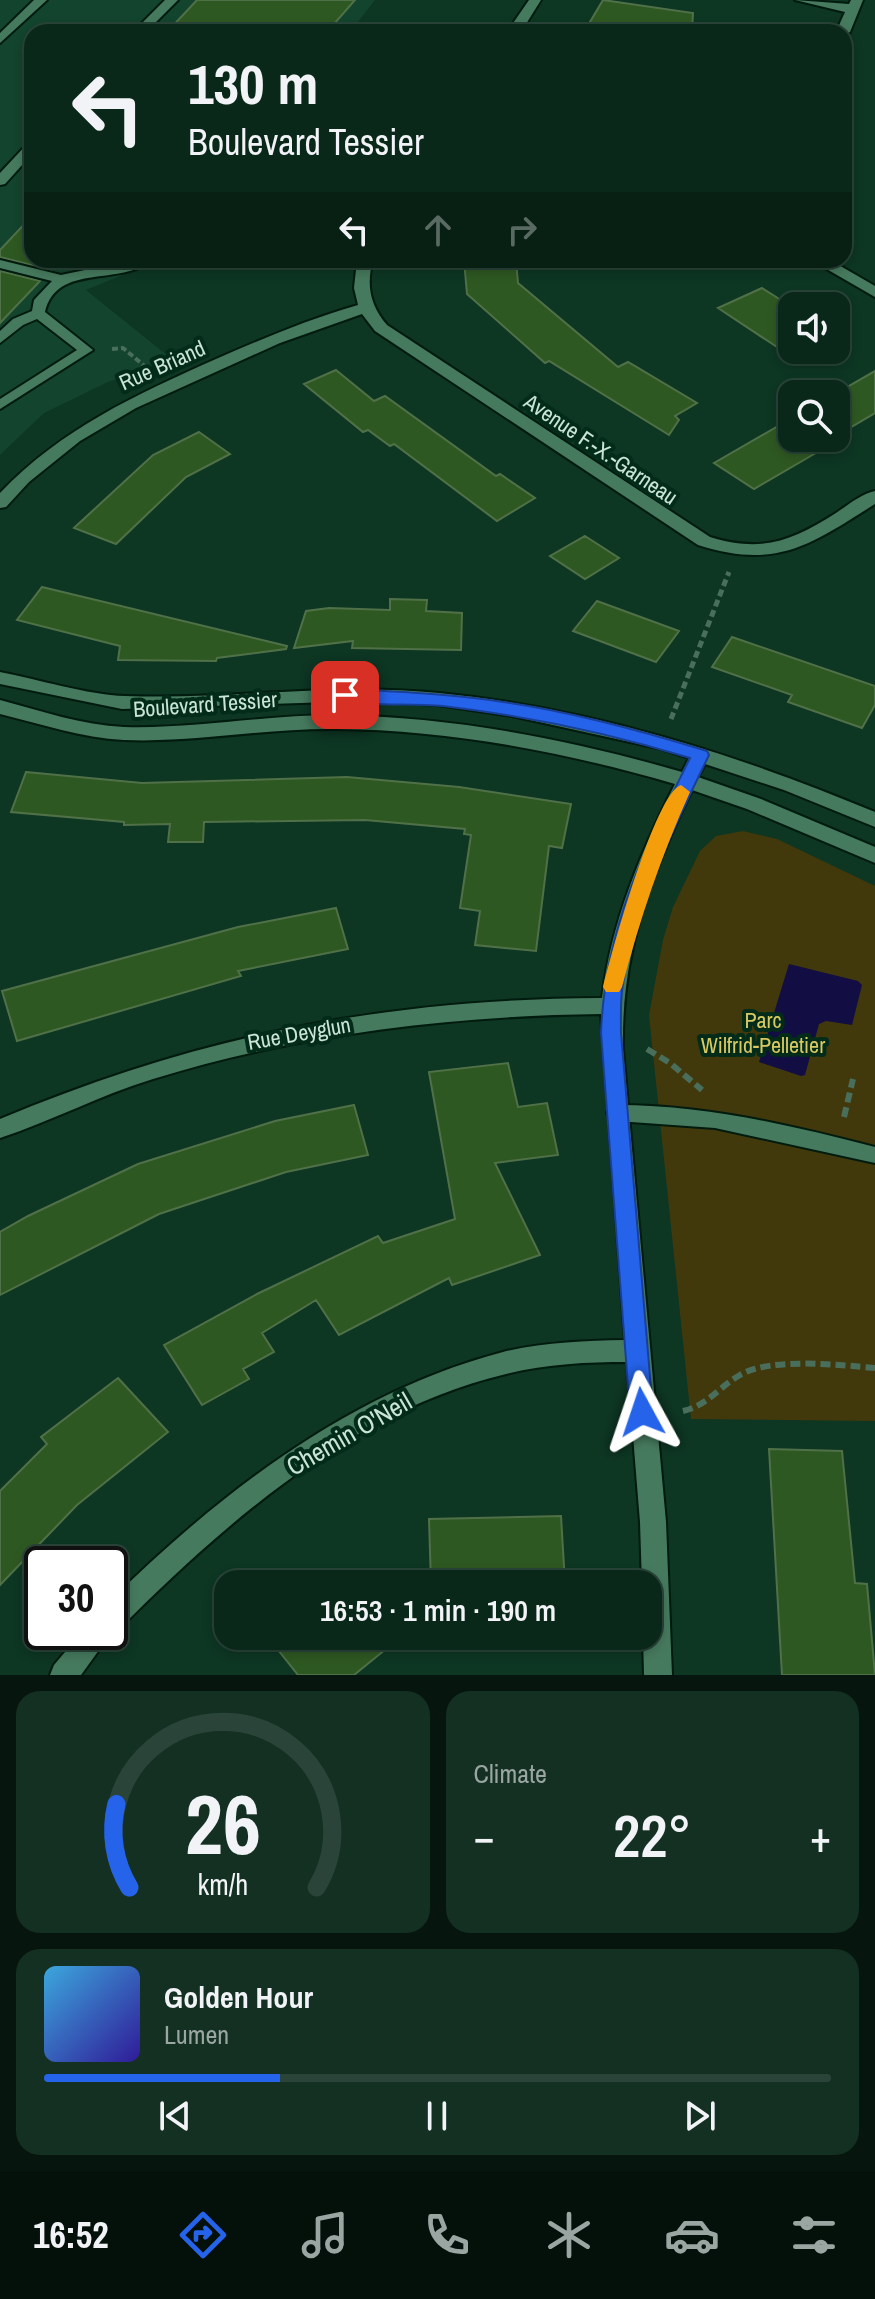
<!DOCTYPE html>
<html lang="en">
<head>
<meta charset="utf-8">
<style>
  :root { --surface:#0a281a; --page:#133023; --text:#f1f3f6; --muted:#99a6a2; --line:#2a4439; --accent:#2563eb }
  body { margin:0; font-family:"Archivo Narrow",sans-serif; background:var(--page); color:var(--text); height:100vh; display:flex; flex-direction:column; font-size:30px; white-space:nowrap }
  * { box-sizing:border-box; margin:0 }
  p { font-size:26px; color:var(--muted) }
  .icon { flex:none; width:44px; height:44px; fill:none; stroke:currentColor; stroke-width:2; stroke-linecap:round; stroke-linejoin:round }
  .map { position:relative; height:1675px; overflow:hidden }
  .details { display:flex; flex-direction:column; gap:16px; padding:16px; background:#06160e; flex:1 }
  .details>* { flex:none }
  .banner { position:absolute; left:24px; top:24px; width:828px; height:244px; border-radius:24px; box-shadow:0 4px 12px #0003,0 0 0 2px var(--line); background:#0a281a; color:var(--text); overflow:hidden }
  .buttons { position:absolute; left:778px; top:292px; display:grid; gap:16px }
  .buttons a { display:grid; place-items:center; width:72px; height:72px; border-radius:16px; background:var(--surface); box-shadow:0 4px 12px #0003,0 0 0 2px var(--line); font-size:40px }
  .speed { position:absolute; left:24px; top:1546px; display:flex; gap:16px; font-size:40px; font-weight:700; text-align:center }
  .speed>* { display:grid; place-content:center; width:104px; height:104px; border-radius:50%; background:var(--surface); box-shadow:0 4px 12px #0003,0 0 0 2px var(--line); line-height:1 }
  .speed .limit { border:4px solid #111; border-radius:12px; background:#fff; color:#111 }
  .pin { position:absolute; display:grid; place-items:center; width:68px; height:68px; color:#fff; margin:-34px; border-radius:16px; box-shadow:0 4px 12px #0006 }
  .me { position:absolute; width:88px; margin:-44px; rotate:355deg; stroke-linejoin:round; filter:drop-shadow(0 0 6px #0008) }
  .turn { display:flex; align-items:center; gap:28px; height:168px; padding:0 32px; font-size:36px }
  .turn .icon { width:104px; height:104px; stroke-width:2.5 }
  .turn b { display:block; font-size:56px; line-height:68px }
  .lanes { display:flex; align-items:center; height:76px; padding:0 32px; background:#0003; justify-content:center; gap:40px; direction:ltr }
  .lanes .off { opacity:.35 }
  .big { font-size:60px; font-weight:600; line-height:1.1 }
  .details .card { flex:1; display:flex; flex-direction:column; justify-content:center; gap:12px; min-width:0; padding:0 28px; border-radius:24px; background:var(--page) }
  .details .dial { align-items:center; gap:0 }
  .dial svg { height:208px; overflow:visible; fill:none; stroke:var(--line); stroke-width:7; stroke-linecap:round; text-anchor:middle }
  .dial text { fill:var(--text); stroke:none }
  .song { display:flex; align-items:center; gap:24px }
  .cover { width:96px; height:96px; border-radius:12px; background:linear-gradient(135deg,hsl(200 70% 55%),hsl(250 70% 35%)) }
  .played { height:8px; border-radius:4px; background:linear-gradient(90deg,var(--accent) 30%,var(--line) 30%) }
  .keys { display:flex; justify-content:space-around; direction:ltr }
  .heat { display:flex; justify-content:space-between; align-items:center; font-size:44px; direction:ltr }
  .details .tiles { flex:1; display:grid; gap:16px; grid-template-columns:1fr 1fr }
  .card:last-child { grid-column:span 2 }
  .trip { position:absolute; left:214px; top:1570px; width:448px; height:80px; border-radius:24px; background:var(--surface); box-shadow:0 4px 12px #0003,0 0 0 2px var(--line); font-weight:600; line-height:80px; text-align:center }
  .dock { display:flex; height:128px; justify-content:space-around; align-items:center; background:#04100a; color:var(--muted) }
  .dock .icon { width:56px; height:56px }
  .dock .active { color:var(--accent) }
  .dock b { font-size:36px; color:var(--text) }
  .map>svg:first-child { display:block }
</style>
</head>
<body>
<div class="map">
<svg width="875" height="1675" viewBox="0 0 875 1675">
  <rect width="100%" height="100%" fill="#0d3623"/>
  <!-- built -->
  <path fill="#13442d" d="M0 0H375L350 32H32V260H159L86 290 173 360 108 382 44 413 0 455Z"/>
  <!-- green -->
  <path fill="#41390c" d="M743 831 777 839 875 886V1421L691 1419 649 1015 663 940 673 907 700 851 716 836Z"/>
  <!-- water -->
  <path fill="#120d42" d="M789 964 858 981 862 985 852 1025 826 1021 819 1024 805 1075 801 1076 759 1062Z"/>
  <!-- building -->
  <path fill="#2e5822" stroke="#507048" stroke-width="2" d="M197 0H355L327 32H167Z
    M603 0 693 13 692 32H584Z
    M32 216V260H61L51 270 0 257V250Z
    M464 260H516L518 283 618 367 628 362 697 403 675 416 679 420 669 435 549 361 545 363 467 294Z
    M0 271 40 281 0 323Z
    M762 288 792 307V357L718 308Z
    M336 370 374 401 385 396 496 476 500 474 535 498 497 521 394 444 390 446 368 430 363 432 304 384Z
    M875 371V413L836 436 835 394Z
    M792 418V438H832L817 447 821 450 754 489 714 463Z
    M199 432 230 454 186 477 116 544 74 528 153 455Z
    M585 536 619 558 585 579 550 556Z
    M42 587 287 646 286 649 217 658 216 661 118 660 120 646 17 620Z
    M390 599 427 600 426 611 462 613 461 650 352 648 353 641 294 648 306 611 329 608 390 610Z
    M597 601 679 631 656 662 573 631Z
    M732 637 875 686V705L862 728 788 702 792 695 712 667Z
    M26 772 142 783 347 777 459 787 571 804 562 848 549 846 536 951 475 945 480 911 460 908 471 835 464 834 465 829 365 820 204 822 203 842H168L170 824 124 825V822L11 812Z
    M336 908 348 949 238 971 241 976 17 1041 2 991 238 927Z
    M508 1063 518 1107 547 1103 558 1155 495 1163 540 1255 452 1285 449 1278 339 1335 316 1300 262 1333 274 1352 243 1369 249 1379 202 1405 164 1345 257 1294 378 1236 383 1243 455 1219 429 1072Z
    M354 1105 368 1155 286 1172 159 1214 0 1295V1232L28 1216 138 1164 275 1121Z
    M118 1378 168 1432 77 1505 0 1585V1491L47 1444 41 1437Z
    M769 1449 842 1451 855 1583 867 1584 875 1675H782Z
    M561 1516 565 1583 475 1584 476 1576 466 1584H431L429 1519Z
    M267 1636H402L354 1675H298Z"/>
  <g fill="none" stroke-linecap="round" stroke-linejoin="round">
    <!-- service casing -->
    <g stroke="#011b0e" stroke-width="4">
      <path id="service" d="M34 0H47L0 43V33Z
        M165 0H178L146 32H133Z
        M32 142V154L5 184 0 185V173L28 143Z
        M0 260 61 275 133 260H152C121 287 57 262 45 312L93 350 0 409V399L77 350 37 319 23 325 0 343V331L13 319 32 311 34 300 52 281 0 268Z
        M617 1105C706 1105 789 1125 875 1147V1163L715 1128 617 1121 610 1119 607 1113 610 1107Z"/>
    </g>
    <!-- minor casing -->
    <g stroke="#011b0e" stroke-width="4">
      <path id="minor" d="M529 0H541L521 32H507Z
        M795 0 849 4 851 0H863L850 32 844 36V32H836L845 12Z
        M357 260H373C366 285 370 305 387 325L710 537C762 553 792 541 836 513 848 505 861 494 875 491V504C810 545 777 570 698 545L375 331 362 314 280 343 136 408 80 441 29 482 6 507 0 508V493C61 429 137 394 216 359 262 339 309 319 358 305L354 288Z
        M811 260H830L875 286V297Z
        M0 672C37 679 88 695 125 696 229 700 334 682 439 693 590 708 736 754 875 812V827L784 790 705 764 698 777 761 799 875 847V863L747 809 692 790C650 876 621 952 623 1050L666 1522 672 1675H644L643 1636H648V1584H642L640 1522 627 1362C587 1362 545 1364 506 1374 354 1410 227 1521 119 1629L112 1632 81 1675H50L54 1665 82 1632H110V1601C221 1492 350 1392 503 1352 543 1342 585 1341 625 1340L601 1014C448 1016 299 1034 153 1079 100 1095 52 1121 0 1138V1119C200 1035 385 999 602 998 611 922 641 852 675 784 565 752 451 730 336 729 265 728 195 743 124 740 82 738 41 724 0 714V700C41 711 82 725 124 727 195 729 265 715 336 715 454 717 569 739 682 772L689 758 662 749 512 716 438 705 363 701 122 709 0 684Z"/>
    </g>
    <!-- path-far2 -->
    <path stroke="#4a6e5c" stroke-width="4" stroke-dasharray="6 3" stroke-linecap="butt" d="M112 349 123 348 147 368"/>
    <!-- path-far1 -->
    <path stroke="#4a6e5c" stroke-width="5" stroke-dasharray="7 4" stroke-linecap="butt" d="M671 719 729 572"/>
    <!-- path -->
    <path stroke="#4a6e5c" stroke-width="6" stroke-dasharray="10 5" stroke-linecap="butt" d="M647 1049 670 1063 702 1090
      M844 1117 853 1079
      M683 1411C708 1405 719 1387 740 1375 770 1357 840 1365 875 1368"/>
    <!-- service -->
    <use href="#service" fill="#467a5e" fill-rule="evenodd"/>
    <!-- minor -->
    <use href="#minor" fill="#467a5e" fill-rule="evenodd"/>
  </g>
  <!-- route -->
  <path fill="#2563eb" stroke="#184099" stroke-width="2" d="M345 689C400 692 455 694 510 703 577 713 642 731 707 751L709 755C674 828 635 903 623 984 620 1000 621 1017 621 1033L653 1412 650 1420 642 1423 634 1420 630 1412 601 1033C605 928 644 851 690 758 609 733 527 716 443 706 409 702 371 708 339 699L336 695 339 691Z"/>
  <!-- slow -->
  <path fill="#f59e0b" d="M681 785 690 792C661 856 640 919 622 987L619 992H606L603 987C611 955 655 793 681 785Z"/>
  <g text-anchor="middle" stroke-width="8" stroke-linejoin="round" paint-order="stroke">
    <!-- street labels -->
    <g font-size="22" fill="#cae5d5" stroke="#022c19">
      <text transform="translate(162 365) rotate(-24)" y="8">Rue Briand</text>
      <text transform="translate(601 449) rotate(34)" y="8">Avenue F.-X.-Garneau</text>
      <text transform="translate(205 704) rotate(-4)" y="8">Boulevard Tessier</text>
      <text transform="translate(299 1033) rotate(-10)" y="8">Rue Deyglun</text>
    </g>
    <!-- park labels -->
    <g font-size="22" fill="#dac861" stroke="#022c19">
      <text x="763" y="1028">Parc<tspan x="763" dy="25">Wilfrid-Pelletier</tspan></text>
    </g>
    <!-- near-street labels -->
    <g font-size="26" fill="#cae5d5" stroke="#022c19">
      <text transform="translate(349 1434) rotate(-30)" y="9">Chemin O'Neil</text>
    </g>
  </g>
</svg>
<div class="buttons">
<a><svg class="icon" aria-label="sound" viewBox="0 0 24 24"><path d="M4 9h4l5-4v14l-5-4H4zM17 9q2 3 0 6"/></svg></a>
<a><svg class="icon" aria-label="search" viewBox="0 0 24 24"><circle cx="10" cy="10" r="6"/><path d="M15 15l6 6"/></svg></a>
</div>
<div class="speed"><div class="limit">30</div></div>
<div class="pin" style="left:345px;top:695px;background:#d93025"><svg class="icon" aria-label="arrive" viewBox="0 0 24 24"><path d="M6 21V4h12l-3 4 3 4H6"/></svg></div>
<svg class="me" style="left:642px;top:1412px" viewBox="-20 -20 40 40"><path d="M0-17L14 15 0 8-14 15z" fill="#2563eb" stroke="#fff" stroke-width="4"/></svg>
<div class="trip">16:53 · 1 min · 190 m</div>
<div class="banner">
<div class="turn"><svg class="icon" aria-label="left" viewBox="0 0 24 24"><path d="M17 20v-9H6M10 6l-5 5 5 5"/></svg><div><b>130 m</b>Boulevard Tessier</div></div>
<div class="lanes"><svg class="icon" aria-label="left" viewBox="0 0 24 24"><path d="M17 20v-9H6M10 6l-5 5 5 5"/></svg><svg class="icon off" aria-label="ahead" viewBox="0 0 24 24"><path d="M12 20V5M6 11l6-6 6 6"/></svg><svg class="icon off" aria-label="right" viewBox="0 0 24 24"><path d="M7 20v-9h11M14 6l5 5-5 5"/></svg></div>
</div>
</div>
<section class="details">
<div class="tiles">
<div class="card dial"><svg viewBox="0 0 100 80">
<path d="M14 69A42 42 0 1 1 86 69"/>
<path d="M14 69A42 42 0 0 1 9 37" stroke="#2563eb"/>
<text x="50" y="56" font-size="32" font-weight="700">26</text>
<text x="50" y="72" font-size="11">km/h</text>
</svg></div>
<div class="card"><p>Climate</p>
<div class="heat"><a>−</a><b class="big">22°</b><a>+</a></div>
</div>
<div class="card">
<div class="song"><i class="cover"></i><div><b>Golden Hour</b><p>Lumen</p></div></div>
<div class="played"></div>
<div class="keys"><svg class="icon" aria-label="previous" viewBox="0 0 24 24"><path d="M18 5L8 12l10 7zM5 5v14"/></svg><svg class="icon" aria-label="pause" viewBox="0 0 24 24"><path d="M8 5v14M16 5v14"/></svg><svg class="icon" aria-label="next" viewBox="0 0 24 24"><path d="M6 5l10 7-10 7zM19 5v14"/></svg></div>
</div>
</div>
</section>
<nav class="dock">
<b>16:52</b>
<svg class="icon active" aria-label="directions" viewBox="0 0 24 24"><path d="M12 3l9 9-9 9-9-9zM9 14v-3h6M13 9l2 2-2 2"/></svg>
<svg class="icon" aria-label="music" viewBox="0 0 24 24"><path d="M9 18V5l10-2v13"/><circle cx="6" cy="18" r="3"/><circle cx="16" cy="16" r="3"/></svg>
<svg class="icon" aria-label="phone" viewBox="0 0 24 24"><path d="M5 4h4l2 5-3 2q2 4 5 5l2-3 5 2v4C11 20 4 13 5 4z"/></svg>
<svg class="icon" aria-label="climate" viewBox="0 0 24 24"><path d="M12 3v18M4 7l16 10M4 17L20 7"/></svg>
<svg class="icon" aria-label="car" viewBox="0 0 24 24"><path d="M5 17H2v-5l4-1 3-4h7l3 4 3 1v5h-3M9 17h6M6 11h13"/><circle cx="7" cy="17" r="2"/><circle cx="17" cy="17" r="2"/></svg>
<svg class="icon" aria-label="filters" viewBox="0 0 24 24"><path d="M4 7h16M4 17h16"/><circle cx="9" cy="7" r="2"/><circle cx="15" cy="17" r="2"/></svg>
</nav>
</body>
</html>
